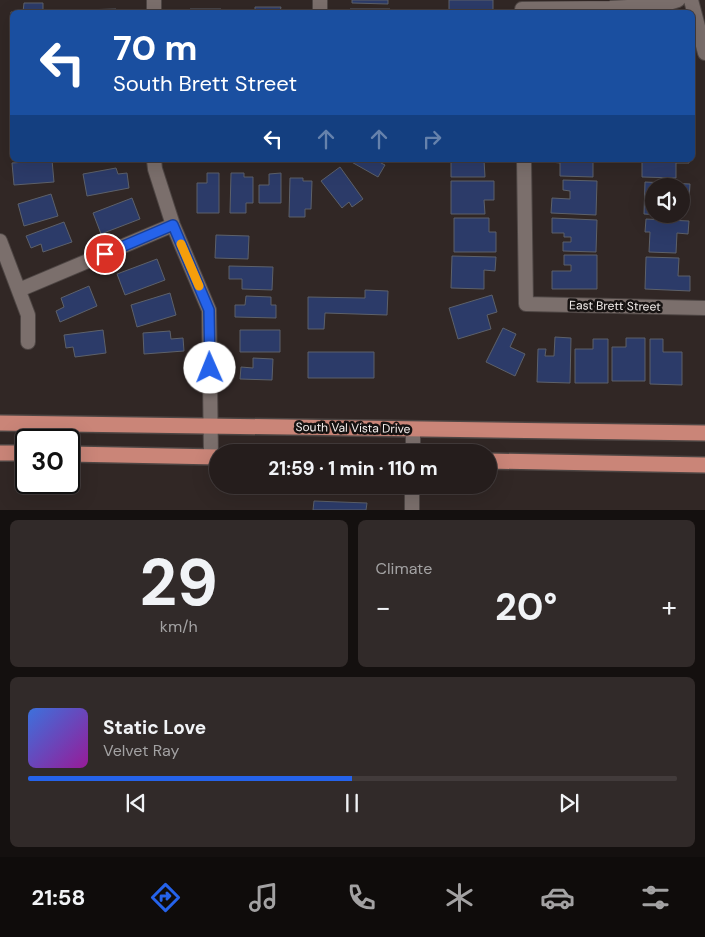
<!DOCTYPE html>
<html lang="en">
<head>
<meta charset="utf-8">
<style>
  :root { --surface:#251d1c; --page:#312a29; --text:#f1f3f6; --muted:#a3a2a3; --line:#423b3b; --accent:#2563eb }
  body { margin:0; font-family:"DM Sans",sans-serif; background:var(--page); color:var(--text); height:100vh; display:flex; flex-direction:column; font-size:19px; white-space:nowrap }
  * { box-sizing:border-box; margin:0 }
  p { font-size:16px; color:var(--muted) }
  .icon { flex:none; width:28px; height:28px; fill:none; stroke:currentColor; stroke-width:2; stroke-linecap:round; stroke-linejoin:round }
  .map { position:relative; height:510px; overflow:hidden }
  .panel { display:flex; flex-direction:column; gap:10px; padding:10px; background:#14100f; flex:1 }
  .panel>* { flex:none }
  .top-card { position:absolute; left:10px; top:10px; width:685px; height:152px; border-radius:8px; box-shadow:0 5px 20px #0002,0 0 0 1px var(--line); background:#1a4fa0; color:#fff; overflow:hidden }
  .controls { position:absolute; left:645px; top:178px; display:grid; gap:10px }
  .controls a { display:grid; place-items:center; width:45px; height:45px; border-radius:50%; background:var(--surface); box-shadow:0 5px 20px #0002,0 0 0 1px var(--line); font-size:25px }
  .speed { position:absolute; left:15px; top:429px; display:flex; gap:10px; font-size:25px; font-weight:700; text-align:center }
  .speed>* { display:grid; place-content:center; width:65px; height:65px; border-radius:50%; background:var(--surface); box-shadow:0 5px 20px #0002,0 0 0 1px var(--line); line-height:1 }
  .speed .limit { border:2px solid #111; border-radius:8px; background:#fff; color:#111 }
  .pin { position:absolute; display:grid; place-items:center; width:42px; height:42px; color:#fff; margin:-21px; border:2px solid #fff; border-radius:50%; box-shadow:0 1px 5px #0007 }
  .me { position:absolute; width:55px; margin:-28px; rotate:359deg; stroke-linejoin:round; filter:drop-shadow(0 0 4px #0008) }
  .turn { display:flex; align-items:center; gap:18px; height:105px; padding:0 20px; font-size:22px }
  .turn .icon { width:65px; height:65px; stroke-width:2.5 }
  .turn b { display:block; font-size:35px; line-height:42px }
  .lanes { display:flex; align-items:center; height:48px; padding:0 20px; background:#0003; justify-content:center; gap:25px; direction:ltr }
  .lanes .off { opacity:.35 }
  .big { font-size:38px; font-weight:700; line-height:1.1 }
  .panel .widget { flex:1; display:flex; flex-direction:column; justify-content:center; gap:8px; min-width:0; padding:0 18px; border-radius:8px; background:var(--page) }
  .panel .dial { align-items:center; gap:0 }
  .dial b { font-size:65px; line-height:1 }
  .song { display:flex; align-items:center; gap:15px }
  .cover { width:60px; height:60px; border-radius:8px; background:linear-gradient(135deg,hsl(220 70% 55%),hsl(300 70% 35%)) }
  .played { height:5px; border-radius:2px; background:linear-gradient(90deg,var(--accent) 50%,var(--line) 50%) }
  .keys { display:flex; justify-content:space-around; direction:ltr }
  .heat { display:flex; justify-content:space-between; align-items:center; font-size:28px; direction:ltr }
  .panel .tiles { flex:1; display:grid; gap:10px; grid-template-columns:1fr 1fr }
  .widget:last-child { grid-column:span 2 }
  .trip { position:absolute; left:209px; top:444px; width:288px; height:50px; border-radius:25px; background:var(--surface); box-shadow:0 5px 20px #0002,0 0 0 1px var(--line); font-weight:700; line-height:50px; text-align:center }
  .tab-bar { display:flex; height:80px; justify-content:space-around; align-items:center; background:#0f0c0b; color:var(--muted) }
  .tab-bar .icon { width:35px; height:35px }
  .tab-bar .current { color:var(--accent) }
  .tab-bar b { font-size:22px; color:var(--text) }
  .map>svg:first-child { display:block }
</style>
</head>
<body>
<div class="map">
<svg width="705" height="510" viewBox="0 0 705 510">
  <rect width="100%" height="100%" fill="#312725"/>
  <!-- building -->
  <path fill="#2c3b69" stroke="#5d616a" d="M352 0H388V4L352 3Z
    M449 0H493V10H475V12H449Z
    M24 3H43V12H12V25H11V12H23Z
    M255 7H281L280 12H255Z
    M116 9V12H81V10Z
    M190 9H221V12H190Z
    M350 9H390V12H350Z
    M52 160 54 182 14 185 12 163Z
    M348 160H383L381 163 385 165 378 177Z
    M451 160H484L485 177H451Z
    M551 160H593V177L560 176V163L551 162Z
    M642 160H689V163H676V178L642 177Z
    M340 167 363 199 352 207 349 202 342 208 321 181Z
    M116 168 118 174 127 173 129 188 87 196 83 174Z
    M207 173H219V213H197V183H207Z
    M231 173H244V177H253V203H246V213H230Z
    M281 173V203H259V185H269V174Z
    M290 178H303V181H312L311 209H305V217H289Z
    M563 180 597 181 596 215 551 213 552 198 570 199V191L563 190Z
    M451 181H494V200H484L485 214H451Z
    M645 182 690 184 689 200 681 199V186H654V214H677V216L644 214Z
    M51 194 58 216 24 226 18 204Z
    M132 198 140 219 101 234 93 213Z
    M454 218H489V232H496V252H454Z
    M552 218 597 220 596 252 563 251V242H571V237H564V233H552Z
    M646 219 689 221 688 234 677 233 676 253 649 252 650 232H645Z
    M64 222 72 242 43 252 41 244 31 248 26 236Z
    M216 235 249 236 248 259 215 258Z
    M564 255H597V289H552V271H571V265H564Z
    M452 256 496 257 495 271 484 270V289L451 288Z
    M646 257 679 258 678 276H690V291L645 289Z
    M157 259 165 280 125 295 117 274Z
    M229 266 273 267 272 290 242 289V279H229Z
    M89 286 97 306 60 322 56 311 64 307 61 298Z
    M365 290 388 291 387 315 325 313 324 329H308V297L365 298Z
    M170 293 176 315 137 327 131 305Z
    M492 295 497 312 487 315 491 329 458 339 449 308Z
    M246 296 271 297V305H276V318L235 317V305H245Z
    M503 328 516 334 510 347 525 354 515 376 486 362Z
    M103 330 106 353 75 357 73 347 66 348 64 335Z
    M240 330H280V352H240Z
    M170 331 171 339 183 338 184 351 144 354 143 333Z
    M555 337 571 338 570 383 537 382 538 349H546L545 356H554Z
    M626 338H645V381H612V347H626Z
    M593 339H608V383H575V349H593Z
    M650 339H663V352H682V385L650 384Z
    M308 352H374V378H308Z
    M253 358 273 359 272 380 240 379 241 367 253 368Z
    M314 501 367 503 366 510H313Z"/>
  <g fill="none" stroke-linecap="round" stroke-linejoin="round">
    <!-- minor casing -->
    <g stroke="#4e4644" stroke-width="16">
      <path id="minor" d="M691 0 705 53
        M522 9 610 8 662 5 678 0
        M154 12V0
        M320 12V0
        M154 160 155 169 173 225 209 310 211 456
        M524 160 526 304 705 308
        M0 241 28 315V342
        M19 290 173 225
        M413 452V429
        M412 510V485"/>
    </g>
    <!-- major casing -->
    <g stroke="#4e4644" stroke-width="18">
      <path id="major" d="M0 423 705 433
        M0 453H26
        M69 454 218 457
        M488 461 705 465"/>
    </g>
    <!-- minor -->
    <use href="#minor" stroke="#7b6f6c" stroke-width="14"/>
    <!-- major -->
    <use href="#major" stroke="#ca8578" stroke-width="15"/>
  </g>
  <g fill="none" stroke-linecap="round" stroke-linejoin="round">
    <!-- route casing -->
    <g stroke="#184099" stroke-width="12">
      <path id="route" d="M105 254 173 225 209 310 210 368"/>
    </g>
    <!-- route -->
    <use href="#route" stroke="#2563eb" stroke-width="9"/>
    <!-- slow -->
    <path stroke="#f59e0b" stroke-width="9" d="M181 244 199 286"/>
  </g>
  <g text-anchor="middle" stroke-width="5" stroke-linejoin="round" paint-order="stroke">
    <!-- street labels -->
    <g font-size="12" fill="#f5efed" stroke="#161211">
      <text transform="translate(615 306) rotate(1)" y="4">East Brett Street</text>
      <text transform="translate(353 428) rotate(1)" y="4">South Val Vista Drive</text>
    </g>
  </g>
</svg>
<div class="controls">
<a><svg class="icon" aria-label="sound" viewBox="0 0 24 24"><path d="M4 9h4l5-4v14l-5-4H4zM17 9q2 3 0 6"/></svg></a>
</div>
<div class="speed"><div class="limit">30</div></div>
<div class="pin" style="left:105px;top:254px;background:#d93025"><svg class="icon" aria-label="arrive" viewBox="0 0 24 24"><path d="M6 21V4h12l-3 4 3 4H6"/></svg></div>
<svg class="me" style="left:210px;top:368px" viewBox="-20 -20 40 40"><circle r="19" fill="#fff"/><path d="M0-13L10 11 0 6-10 11z" fill="#2563eb"/></svg>
<div class="trip">21:59 · 1 min · 110 m</div>
<div class="top-card">
<div class="turn"><svg class="icon" aria-label="left" viewBox="0 0 24 24"><path d="M17 20v-9H6M10 6l-5 5 5 5"/></svg><div><b>70 m</b>South Brett Street</div></div>
<div class="lanes"><svg class="icon" aria-label="left" viewBox="0 0 24 24"><path d="M17 20v-9H6M10 6l-5 5 5 5"/></svg><svg class="icon off" aria-label="ahead" viewBox="0 0 24 24"><path d="M12 20V5M6 11l6-6 6 6"/></svg><svg class="icon off" aria-label="ahead" viewBox="0 0 24 24"><path d="M12 20V5M6 11l6-6 6 6"/></svg><svg class="icon off" aria-label="right" viewBox="0 0 24 24"><path d="M7 20v-9h11M14 6l5 5-5 5"/></svg></div>
</div>
</div>
<section class="panel">
<div class="tiles">
<div class="widget dial"><b>29</b><p>km/h</p></div>
<div class="widget"><p>Climate</p>
<div class="heat"><a>−</a><b class="big">20°</b><a>+</a></div>
</div>
<div class="widget">
<div class="song"><i class="cover"></i><div><b>Static Love</b><p>Velvet Ray</p></div></div>
<div class="played"></div>
<div class="keys"><svg class="icon" aria-label="previous" viewBox="0 0 24 24"><path d="M18 5L8 12l10 7zM5 5v14"/></svg><svg class="icon" aria-label="pause" viewBox="0 0 24 24"><path d="M8 5v14M16 5v14"/></svg><svg class="icon" aria-label="next" viewBox="0 0 24 24"><path d="M6 5l10 7-10 7zM19 5v14"/></svg></div>
</div>
</div>
</section>
<nav class="tab-bar">
<b>21:58</b>
<svg class="icon current" aria-label="directions" viewBox="0 0 24 24"><path d="M12 3l9 9-9 9-9-9zM9 14v-3h6M13 9l2 2-2 2"/></svg>
<svg class="icon" aria-label="music" viewBox="0 0 24 24"><path d="M9 18V5l10-2v13"/><circle cx="6" cy="18" r="3"/><circle cx="16" cy="16" r="3"/></svg>
<svg class="icon" aria-label="phone" viewBox="0 0 24 24"><path d="M5 4h4l2 5-3 2q2 4 5 5l2-3 5 2v4C11 20 4 13 5 4z"/></svg>
<svg class="icon" aria-label="climate" viewBox="0 0 24 24"><path d="M12 3v18M4 7l16 10M4 17L20 7"/></svg>
<svg class="icon" aria-label="car" viewBox="0 0 24 24"><path d="M5 17H2v-5l4-1 3-4h7l3 4 3 1v5h-3M9 17h6M6 11h13"/><circle cx="7" cy="17" r="2"/><circle cx="17" cy="17" r="2"/></svg>
<svg class="icon" aria-label="filters" viewBox="0 0 24 24"><path d="M4 7h16M4 17h16"/><circle cx="9" cy="7" r="2"/><circle cx="15" cy="17" r="2"/></svg>
</nav>
</body>
</html>
